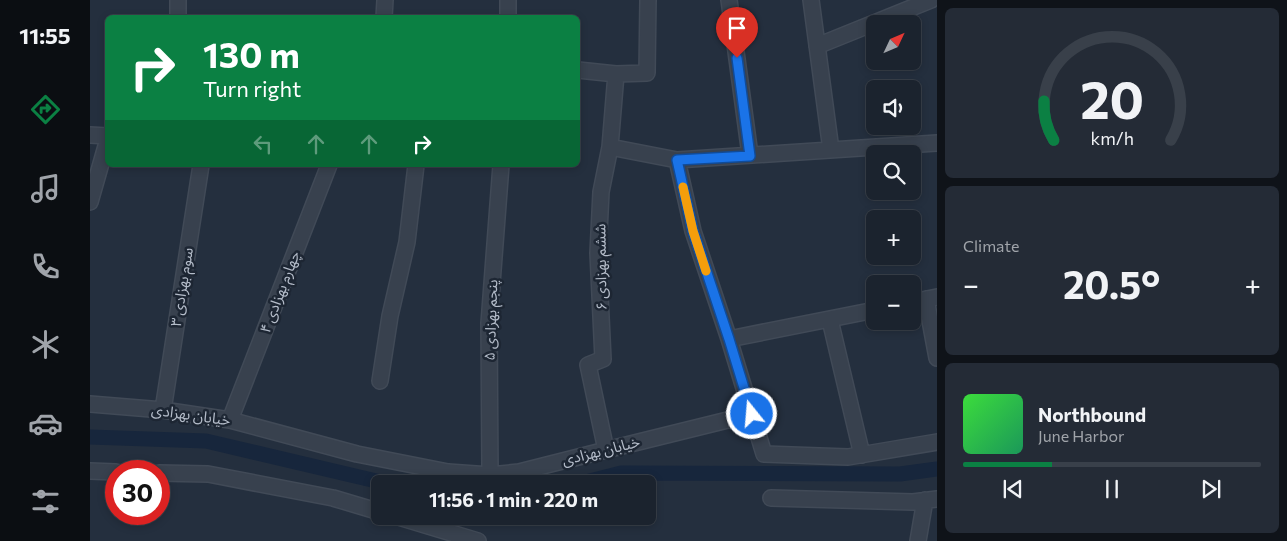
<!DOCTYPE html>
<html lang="en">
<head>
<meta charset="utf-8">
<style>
  :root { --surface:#1b232e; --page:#242b36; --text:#f1f3f6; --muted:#a0a4aa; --line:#39404a; --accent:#0b8043 }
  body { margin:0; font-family:Commissioner,"Noto Sans Arabic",sans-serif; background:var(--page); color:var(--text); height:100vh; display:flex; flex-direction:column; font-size:19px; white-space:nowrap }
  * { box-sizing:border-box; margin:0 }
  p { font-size:16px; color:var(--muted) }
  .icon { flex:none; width:28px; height:28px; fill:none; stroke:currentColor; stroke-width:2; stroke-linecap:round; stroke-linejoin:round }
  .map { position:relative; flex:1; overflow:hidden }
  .sheet { display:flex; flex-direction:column; gap:8px; padding:8px; background:#0f1319; width:350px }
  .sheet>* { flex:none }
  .guide { position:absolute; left:15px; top:15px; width:475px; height:152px; border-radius:8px; box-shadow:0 2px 8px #0003,0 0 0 1px var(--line); background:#0b8043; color:#fff; overflow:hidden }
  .needle { width:32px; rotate:46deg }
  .buttons { position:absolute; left:776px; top:15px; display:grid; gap:10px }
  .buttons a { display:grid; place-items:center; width:55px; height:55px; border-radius:8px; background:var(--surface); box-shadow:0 2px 8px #0003,0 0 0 1px var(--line); font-size:25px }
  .speed { position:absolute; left:15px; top:460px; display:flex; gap:10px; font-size:25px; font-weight:700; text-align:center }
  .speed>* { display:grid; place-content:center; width:65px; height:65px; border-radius:50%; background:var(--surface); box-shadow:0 2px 8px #0003,0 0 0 1px var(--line); line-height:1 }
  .speed .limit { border:8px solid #d22; background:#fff; color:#111 }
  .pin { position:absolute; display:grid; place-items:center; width:42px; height:42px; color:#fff; margin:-51px -21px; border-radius:50% 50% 50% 0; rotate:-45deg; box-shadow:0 0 5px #0007 }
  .pin .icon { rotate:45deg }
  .me { position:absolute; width:55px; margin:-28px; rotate:343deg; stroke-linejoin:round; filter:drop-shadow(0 0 4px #0008) }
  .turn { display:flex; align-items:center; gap:18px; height:105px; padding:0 15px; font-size:22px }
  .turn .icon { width:65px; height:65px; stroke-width:2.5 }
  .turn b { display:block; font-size:35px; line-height:42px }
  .lanes { display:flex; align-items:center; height:48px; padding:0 15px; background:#0003; justify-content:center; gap:25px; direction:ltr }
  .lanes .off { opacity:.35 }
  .big { font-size:38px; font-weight:700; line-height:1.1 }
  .sheet .card { flex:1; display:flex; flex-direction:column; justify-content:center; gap:8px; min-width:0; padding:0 18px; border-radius:8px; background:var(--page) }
  .sheet .dial { align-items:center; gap:0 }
  .dial svg { height:130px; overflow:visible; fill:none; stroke:var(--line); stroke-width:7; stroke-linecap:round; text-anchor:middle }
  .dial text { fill:var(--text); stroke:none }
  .song { display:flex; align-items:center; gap:15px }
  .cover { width:60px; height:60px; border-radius:8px; background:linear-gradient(135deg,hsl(120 70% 55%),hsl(150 70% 35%)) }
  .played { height:5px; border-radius:2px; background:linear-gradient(90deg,var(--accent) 30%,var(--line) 30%) }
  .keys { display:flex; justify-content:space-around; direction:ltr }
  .heat { display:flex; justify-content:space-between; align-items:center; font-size:28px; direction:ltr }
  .trip { position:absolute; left:281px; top:475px; width:285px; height:50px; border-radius:8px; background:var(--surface); box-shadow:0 2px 8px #0003,0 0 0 1px var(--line); font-weight:700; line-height:50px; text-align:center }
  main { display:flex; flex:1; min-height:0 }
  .tabs { display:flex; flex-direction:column; width:90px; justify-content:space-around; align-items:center; background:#0b0e12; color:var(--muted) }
  .tabs .icon { width:35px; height:35px }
  .tabs .active { color:var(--accent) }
  .tabs b { font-size:22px; color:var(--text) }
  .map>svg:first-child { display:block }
</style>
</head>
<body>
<main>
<nav class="tabs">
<b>11:55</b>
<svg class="icon active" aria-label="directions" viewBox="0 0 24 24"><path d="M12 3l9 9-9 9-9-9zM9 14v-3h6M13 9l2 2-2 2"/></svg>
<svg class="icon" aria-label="music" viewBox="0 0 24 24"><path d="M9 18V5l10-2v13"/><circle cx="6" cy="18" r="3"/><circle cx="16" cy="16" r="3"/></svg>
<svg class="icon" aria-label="phone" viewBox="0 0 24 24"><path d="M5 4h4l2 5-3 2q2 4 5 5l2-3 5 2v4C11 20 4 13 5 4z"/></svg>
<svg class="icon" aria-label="climate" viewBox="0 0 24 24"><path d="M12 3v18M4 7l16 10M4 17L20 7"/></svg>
<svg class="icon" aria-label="car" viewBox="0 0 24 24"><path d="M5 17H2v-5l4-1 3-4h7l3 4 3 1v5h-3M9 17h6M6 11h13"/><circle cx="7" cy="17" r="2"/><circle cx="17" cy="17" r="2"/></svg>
<svg class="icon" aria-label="filters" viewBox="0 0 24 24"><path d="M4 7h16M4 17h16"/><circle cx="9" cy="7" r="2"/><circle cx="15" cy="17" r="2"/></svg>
</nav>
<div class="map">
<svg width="847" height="541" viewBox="0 0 847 541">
  <rect width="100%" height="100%" fill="#242f3e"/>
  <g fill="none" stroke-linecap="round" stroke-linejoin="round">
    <!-- canal -->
    <path stroke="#17263c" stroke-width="15" d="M0 437 116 441 299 484
      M488 484 531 473 810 474 847 469"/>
    <!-- minor casing -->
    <g stroke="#414a57" stroke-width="18">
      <path id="minor" d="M639 0 660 155
        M721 0 741 150
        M88 18V0
        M294 18 295 0
        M418 18V0
        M727 46 841 0
        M488 70 526 74 557 73 558 0
        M0 135 18 136
        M520 147 587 160 847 143
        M587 160 603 231 639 339 674 454 758 457 847 442
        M0 202 18 139
        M836 299 847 358
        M822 302 847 297
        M740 320 772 455
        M639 339 785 310
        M290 381 300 316 317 242 326 165
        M0 404 73 410 140 420 267 454 358 472 400 475 429 472 516 450 662 414
        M73 410 111 165
        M140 420 239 165
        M516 450 498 365 513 359 508 253 511 192 520 147 526 74
        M0 471 26 472
        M69 473 118 474 243 498 290 512
        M400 475 399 323 411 165
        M681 498 823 502 847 499
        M305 516 388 541
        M828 541 835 500"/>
    </g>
    <!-- minor -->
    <use href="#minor" stroke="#38414e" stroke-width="15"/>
  </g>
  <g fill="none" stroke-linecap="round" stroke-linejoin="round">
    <!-- route casing -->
    <g stroke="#114b97" stroke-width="12">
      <path id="route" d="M647 58 660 156 587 160 603 231 639 339 662 414"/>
    </g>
    <!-- route -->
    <use href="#route" stroke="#1a73e8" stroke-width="9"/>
    <!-- slow -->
    <path stroke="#f59e0b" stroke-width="9" d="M593 187 603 231 616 271"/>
  </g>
  <g text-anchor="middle" stroke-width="5" stroke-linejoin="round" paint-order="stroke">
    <!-- street labels -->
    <g font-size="15" fill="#b4bcc9" stroke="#1d2633">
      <text transform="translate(511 267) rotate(-91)" y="5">ششم بهزادی ۶</text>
      <text transform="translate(92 287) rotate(-81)" y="5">سوم بهزادی ۳</text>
      <text transform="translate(190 292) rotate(-69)" y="5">چهارم بهزادی ۴</text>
      <text transform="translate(401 320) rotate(-88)" y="5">پنجم بهزادی ۵</text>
      <text transform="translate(101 415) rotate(8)" y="5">خیابان بهزادی</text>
      <text transform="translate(511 451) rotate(-14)" y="5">خیابان بهزادی</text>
    </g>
  </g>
</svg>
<div class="buttons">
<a><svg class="needle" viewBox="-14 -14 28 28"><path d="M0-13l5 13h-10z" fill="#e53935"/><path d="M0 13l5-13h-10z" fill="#a0a4aa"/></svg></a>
<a><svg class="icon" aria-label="sound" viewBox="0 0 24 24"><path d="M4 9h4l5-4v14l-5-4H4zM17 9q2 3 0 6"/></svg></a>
<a><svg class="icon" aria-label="search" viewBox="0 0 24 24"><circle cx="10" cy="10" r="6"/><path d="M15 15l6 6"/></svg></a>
<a>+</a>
<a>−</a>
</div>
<div class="speed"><div class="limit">30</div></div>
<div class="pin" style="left:647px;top:58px;background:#d93025"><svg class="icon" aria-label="arrive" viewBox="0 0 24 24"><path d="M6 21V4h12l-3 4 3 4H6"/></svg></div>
<svg class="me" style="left:662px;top:414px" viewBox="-20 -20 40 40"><circle r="17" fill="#1a73e8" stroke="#fff" stroke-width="3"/><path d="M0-11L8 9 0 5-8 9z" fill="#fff"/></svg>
<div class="trip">11:56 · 1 min · 220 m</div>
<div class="guide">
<div class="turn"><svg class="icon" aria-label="right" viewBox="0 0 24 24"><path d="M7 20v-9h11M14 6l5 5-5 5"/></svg><div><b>130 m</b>Turn right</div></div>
<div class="lanes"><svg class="icon off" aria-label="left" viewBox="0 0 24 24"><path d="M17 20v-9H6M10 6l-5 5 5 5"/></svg><svg class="icon off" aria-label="ahead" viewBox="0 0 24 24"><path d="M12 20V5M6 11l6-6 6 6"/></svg><svg class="icon off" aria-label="ahead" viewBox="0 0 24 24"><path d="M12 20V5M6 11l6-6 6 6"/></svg><svg class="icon" aria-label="right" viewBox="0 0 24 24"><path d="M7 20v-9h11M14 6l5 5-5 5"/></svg></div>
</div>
</div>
<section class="sheet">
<div class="card dial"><svg viewBox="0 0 100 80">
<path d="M14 69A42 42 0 1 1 86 69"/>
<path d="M14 69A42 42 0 0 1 8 45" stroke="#0b8043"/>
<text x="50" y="56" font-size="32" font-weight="700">20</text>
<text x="50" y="72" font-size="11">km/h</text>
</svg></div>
<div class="card"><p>Climate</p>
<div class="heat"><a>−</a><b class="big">20.5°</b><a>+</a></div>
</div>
<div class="card">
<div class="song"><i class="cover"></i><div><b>Northbound</b><p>June Harbor</p></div></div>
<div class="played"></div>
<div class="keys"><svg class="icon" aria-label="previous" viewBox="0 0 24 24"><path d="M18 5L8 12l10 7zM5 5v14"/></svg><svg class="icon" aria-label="pause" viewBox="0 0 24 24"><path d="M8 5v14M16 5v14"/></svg><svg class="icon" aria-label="next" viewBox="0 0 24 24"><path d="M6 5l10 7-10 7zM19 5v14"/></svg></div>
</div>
</section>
</main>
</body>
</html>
